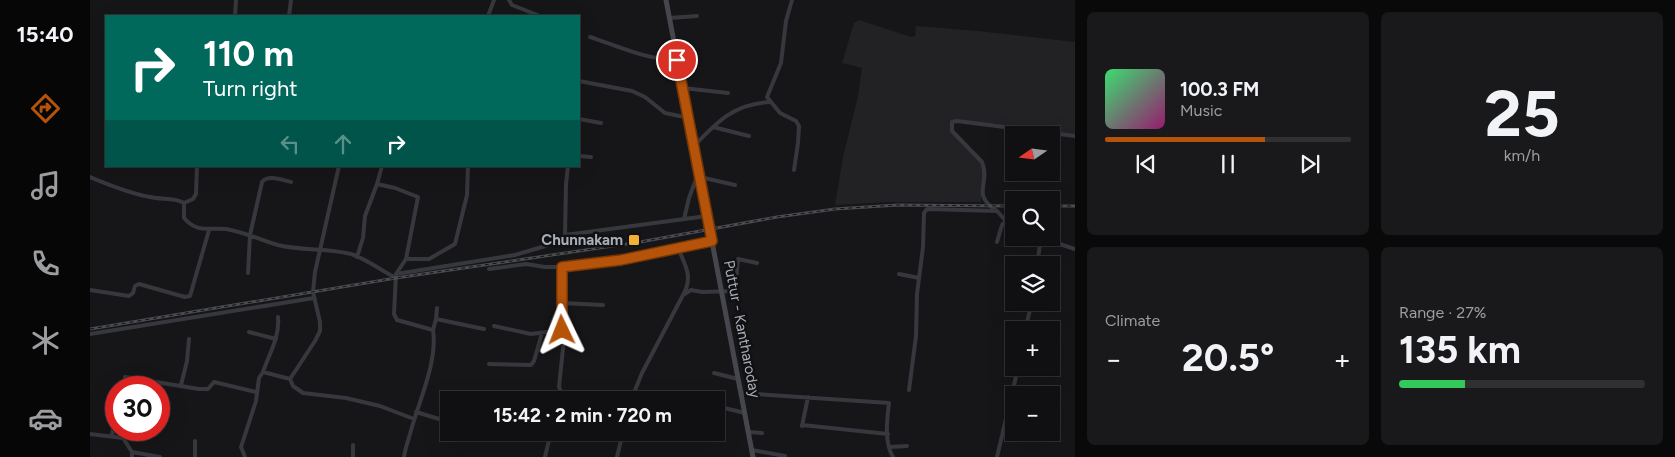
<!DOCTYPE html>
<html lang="en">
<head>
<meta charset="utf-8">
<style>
  :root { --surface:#101012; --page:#19191b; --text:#f1f3f6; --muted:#9c9d9f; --line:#303032; --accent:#b45309 }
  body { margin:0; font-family:Figtree,sans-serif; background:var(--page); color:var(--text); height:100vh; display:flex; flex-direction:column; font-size:19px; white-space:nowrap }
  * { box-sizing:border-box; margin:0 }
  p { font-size:16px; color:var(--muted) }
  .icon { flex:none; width:28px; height:28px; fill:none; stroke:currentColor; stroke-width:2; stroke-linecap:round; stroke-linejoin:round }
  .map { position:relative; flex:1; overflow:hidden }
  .sheet { display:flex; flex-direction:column; gap:12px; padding:12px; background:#09090a; width:600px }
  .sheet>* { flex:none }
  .top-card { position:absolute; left:15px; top:15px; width:475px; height:152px; border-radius:0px; box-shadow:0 5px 20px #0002,0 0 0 1px var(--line); background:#00695c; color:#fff; overflow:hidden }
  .needle { width:32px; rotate:256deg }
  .buttons { position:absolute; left:915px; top:126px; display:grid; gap:10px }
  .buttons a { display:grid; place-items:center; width:55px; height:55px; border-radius:0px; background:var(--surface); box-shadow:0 5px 20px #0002,0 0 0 1px var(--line); font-size:25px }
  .speed { position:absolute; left:15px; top:376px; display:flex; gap:10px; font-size:25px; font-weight:700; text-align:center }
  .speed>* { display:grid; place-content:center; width:65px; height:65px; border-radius:50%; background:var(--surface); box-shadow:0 5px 20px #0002,0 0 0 1px var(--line); line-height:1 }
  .speed .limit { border:8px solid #d22; background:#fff; color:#111 }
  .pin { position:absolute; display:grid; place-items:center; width:42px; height:42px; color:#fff; margin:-21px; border:2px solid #fff; border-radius:50%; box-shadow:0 1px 5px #0007 }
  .me { position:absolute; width:55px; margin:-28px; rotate:358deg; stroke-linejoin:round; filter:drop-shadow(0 0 4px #0008) }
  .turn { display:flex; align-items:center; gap:18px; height:105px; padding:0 15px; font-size:22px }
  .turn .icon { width:65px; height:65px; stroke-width:2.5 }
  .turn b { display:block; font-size:35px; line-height:42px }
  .lanes { display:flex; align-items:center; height:48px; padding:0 15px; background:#0003; justify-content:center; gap:25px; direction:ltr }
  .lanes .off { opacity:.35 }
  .big { font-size:38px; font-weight:700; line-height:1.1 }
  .sheet .card { flex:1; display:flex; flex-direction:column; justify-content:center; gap:8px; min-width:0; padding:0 18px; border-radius:8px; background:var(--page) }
  .sheet .dial { align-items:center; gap:0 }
  .dial b { font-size:65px; line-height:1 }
  .song { display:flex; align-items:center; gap:15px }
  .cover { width:60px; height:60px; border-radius:8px; background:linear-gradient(135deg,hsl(140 70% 55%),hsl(320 70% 35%)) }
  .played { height:5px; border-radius:2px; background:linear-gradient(90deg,var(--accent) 65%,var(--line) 65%) }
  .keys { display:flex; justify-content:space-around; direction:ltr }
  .heat { display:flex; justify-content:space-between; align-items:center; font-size:28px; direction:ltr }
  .charge { height:8px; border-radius:4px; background:linear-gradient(90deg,#34c759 27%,var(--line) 0) }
  .sheet .tiles { flex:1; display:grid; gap:12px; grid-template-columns:repeat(2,1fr) }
  .trip { position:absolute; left:350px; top:391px; width:285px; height:50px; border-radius:0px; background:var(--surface); box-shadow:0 5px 20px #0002,0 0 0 1px var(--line); font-weight:700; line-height:50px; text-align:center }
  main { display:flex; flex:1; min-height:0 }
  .tabs { display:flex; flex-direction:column; width:90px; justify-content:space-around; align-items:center; background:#060607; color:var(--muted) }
  .tabs .icon { width:35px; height:35px }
  .tabs .on { color:var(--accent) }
  .tabs b { font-size:22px; color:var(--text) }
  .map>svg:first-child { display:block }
</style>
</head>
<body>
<main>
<nav class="tabs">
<b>15:40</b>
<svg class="icon on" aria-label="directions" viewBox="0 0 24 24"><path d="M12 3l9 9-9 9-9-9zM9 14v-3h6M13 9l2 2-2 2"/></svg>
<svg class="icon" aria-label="music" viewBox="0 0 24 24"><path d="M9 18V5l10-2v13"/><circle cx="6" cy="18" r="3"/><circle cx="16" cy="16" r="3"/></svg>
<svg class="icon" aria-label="phone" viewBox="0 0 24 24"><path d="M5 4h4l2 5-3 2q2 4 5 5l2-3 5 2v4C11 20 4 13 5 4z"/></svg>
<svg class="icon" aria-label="climate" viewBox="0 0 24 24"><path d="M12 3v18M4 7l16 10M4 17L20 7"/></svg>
<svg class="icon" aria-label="car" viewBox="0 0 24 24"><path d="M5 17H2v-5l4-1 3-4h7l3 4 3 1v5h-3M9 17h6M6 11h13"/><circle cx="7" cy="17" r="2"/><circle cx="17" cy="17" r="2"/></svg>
</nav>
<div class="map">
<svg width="985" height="457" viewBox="0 0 985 457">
  <rect width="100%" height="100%" fill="#161618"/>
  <!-- built -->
  <path fill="#222225" d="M769 20 821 37 825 36 826 26 888 31 985 42V135L861 122V131L891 163 893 167 891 202H798L745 205 753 157 768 96 772 68 752 63 764 23Z"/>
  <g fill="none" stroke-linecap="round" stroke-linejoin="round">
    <!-- street -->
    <path stroke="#37383d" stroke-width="4" d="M419 0 422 5 450 16
      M702 0 696 21 691 63 677 97 690 113 706 121 709 126 708 143 704 170
      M145 16 146 0
      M199 16 201 0
      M398 16 404 0
      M579 18 607 16
      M500 37C528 46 558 61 587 59
      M489 81 542 91 555 97 575 113 599 118
      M593 88 638 93
      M489 119 511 123
      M623 127 659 136
      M604 146C628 121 644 104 680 102
      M489 156 501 157
      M0 177C19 185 39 193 60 197 71 200 85 197 94 203V218C108 234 120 227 136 229 154 232 171 240 188 245 212 251 238 248 261 254 275 258 292 271 306 278
      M610 177 645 185
      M287 184 305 188 328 197 316 259 306 274 304 314 307 320 343 330C348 362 328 403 320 434 318 441 315 449 314 457
      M94 203 103 199 106 194 107 166
      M907 211C880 194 901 184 892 162L862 131V122L867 121 985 136
      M594 219 599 198 608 174
      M475 235 476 184 478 166
      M952 238 985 249
      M907 242 912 225 916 221 924 224
      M588 248C595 265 603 276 594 293
      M267 257 273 238 275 216 287 184 292 166
      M316 259H339L365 244 377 195 378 166
      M947 265 951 238
      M399 269 436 264 455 267H472L531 260 623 241
      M158 273 160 235 172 182C178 174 192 180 201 182
      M306 274 425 255 459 245 475 235 617 216
      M809 274 829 278
      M0 290 39 296 43 293 45 286 49 284 95 297 100 296 119 230
      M471 303 513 305
      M346 319 394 329
      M404 326 441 334 472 330
      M343 330 346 319 347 308
      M935 330 942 302
      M159 332 186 339
      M0 334 224 298
      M399 364 441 365 444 361 452 333
      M173 372C179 354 190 337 188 317
      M624 373 648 379
      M35 377 109 389H118L124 382 166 392
      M200 379 225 341 230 331V322L223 292 225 272 249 166
      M91 385 97 361 99 339
      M819 390 826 336 827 294 833 247 834 213 837 209 907 211 916 221
      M472 393 486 396 541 400 552 373 593 295 601 290 612 292 645 291 648 259 667 263
      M651 393 799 403C797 420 794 442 803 457
      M472 400 473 396 469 387 474 339 472 330 471 313 472 267
      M626 406 655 413
      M326 412 359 422
      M712 425 798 434
      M712 426 718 397
      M658 432 672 433
      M0 434 33 438 42 452V457
      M22 436 24 419
      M105 441V457
      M799 447 817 446
      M662 450 695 456
      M42 452 70 457
      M155 457 151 447 166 401 169 378 173 372 200 379 203 386 213 393 256 398 290 406 324 419
      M263 457V445
      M455 457 461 432
      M527 457 533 432
      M907 457 928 368"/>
    <!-- secondary -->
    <path stroke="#45474d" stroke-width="5" d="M576 0 663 457"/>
    <!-- rail casing -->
    <g stroke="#4a4c52" stroke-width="3">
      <path id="rail" d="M961 206H985
        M0 329 306 278 550 242 687 217 745 209 808 205 924 206"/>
    </g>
    <!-- rail -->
    <use href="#rail" stroke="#111113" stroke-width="1" stroke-dasharray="4" stroke-linecap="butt"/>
  </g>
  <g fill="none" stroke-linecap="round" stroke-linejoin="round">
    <!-- route casing -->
    <g stroke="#753606" stroke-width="12">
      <path id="route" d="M472 330V267L531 260 622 241 587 60"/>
    </g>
    <!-- route -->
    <use href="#route" stroke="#b45309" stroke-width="9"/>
  </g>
  <!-- markers -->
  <rect fill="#f2b134" stroke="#111113" stroke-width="2" x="538" y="234" width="12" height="12" rx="2.5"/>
  <g text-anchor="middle" stroke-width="5" stroke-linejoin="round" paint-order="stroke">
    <!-- poi labels -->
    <g font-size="15" font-weight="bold" fill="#a8adb8" stroke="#111113" text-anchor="end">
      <text x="533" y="245">Chunnakam</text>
    </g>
    <!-- street labels -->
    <g font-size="15" fill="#a8adb8" stroke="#111113">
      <text transform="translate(652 329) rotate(79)" y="5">Puttur - Kantharoday</text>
    </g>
  </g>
</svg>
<div class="buttons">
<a><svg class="needle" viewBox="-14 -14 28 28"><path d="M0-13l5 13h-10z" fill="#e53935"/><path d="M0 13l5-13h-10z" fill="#9c9d9f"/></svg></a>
<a><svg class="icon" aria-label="search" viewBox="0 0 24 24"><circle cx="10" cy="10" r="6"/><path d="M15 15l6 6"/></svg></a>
<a><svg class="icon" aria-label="layers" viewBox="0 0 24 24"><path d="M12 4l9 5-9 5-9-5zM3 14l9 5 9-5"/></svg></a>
<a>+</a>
<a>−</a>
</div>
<div class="speed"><div class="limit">30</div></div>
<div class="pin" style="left:587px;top:60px;background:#d93025"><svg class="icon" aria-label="arrive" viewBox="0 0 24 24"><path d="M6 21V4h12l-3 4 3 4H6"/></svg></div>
<svg class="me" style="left:472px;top:330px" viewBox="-20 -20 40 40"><path d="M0-17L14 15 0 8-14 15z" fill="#b45309" stroke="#fff" stroke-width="4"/></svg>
<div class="trip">15:42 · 2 min · 720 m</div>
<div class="top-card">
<div class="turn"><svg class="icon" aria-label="right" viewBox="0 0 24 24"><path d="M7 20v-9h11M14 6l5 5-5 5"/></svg><div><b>110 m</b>Turn right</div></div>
<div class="lanes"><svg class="icon off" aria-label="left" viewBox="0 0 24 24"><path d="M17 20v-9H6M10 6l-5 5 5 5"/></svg><svg class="icon off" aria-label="ahead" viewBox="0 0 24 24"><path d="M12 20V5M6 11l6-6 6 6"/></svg><svg class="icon" aria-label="right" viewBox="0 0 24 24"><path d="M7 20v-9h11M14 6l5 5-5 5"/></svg></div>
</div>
</div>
<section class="sheet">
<div class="tiles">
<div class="card">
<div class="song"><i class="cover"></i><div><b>100.3 FM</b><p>Music</p></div></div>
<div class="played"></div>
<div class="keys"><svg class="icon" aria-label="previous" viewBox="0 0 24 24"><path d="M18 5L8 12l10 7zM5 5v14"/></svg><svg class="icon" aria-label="pause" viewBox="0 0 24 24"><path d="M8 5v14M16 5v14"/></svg><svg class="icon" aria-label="next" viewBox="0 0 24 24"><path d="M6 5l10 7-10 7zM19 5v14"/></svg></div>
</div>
<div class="card dial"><b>25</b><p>km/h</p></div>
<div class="card"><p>Climate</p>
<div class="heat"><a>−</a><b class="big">20.5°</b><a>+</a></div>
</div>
<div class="card"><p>Range · 27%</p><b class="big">135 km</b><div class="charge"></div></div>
</div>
</section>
</main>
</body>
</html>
